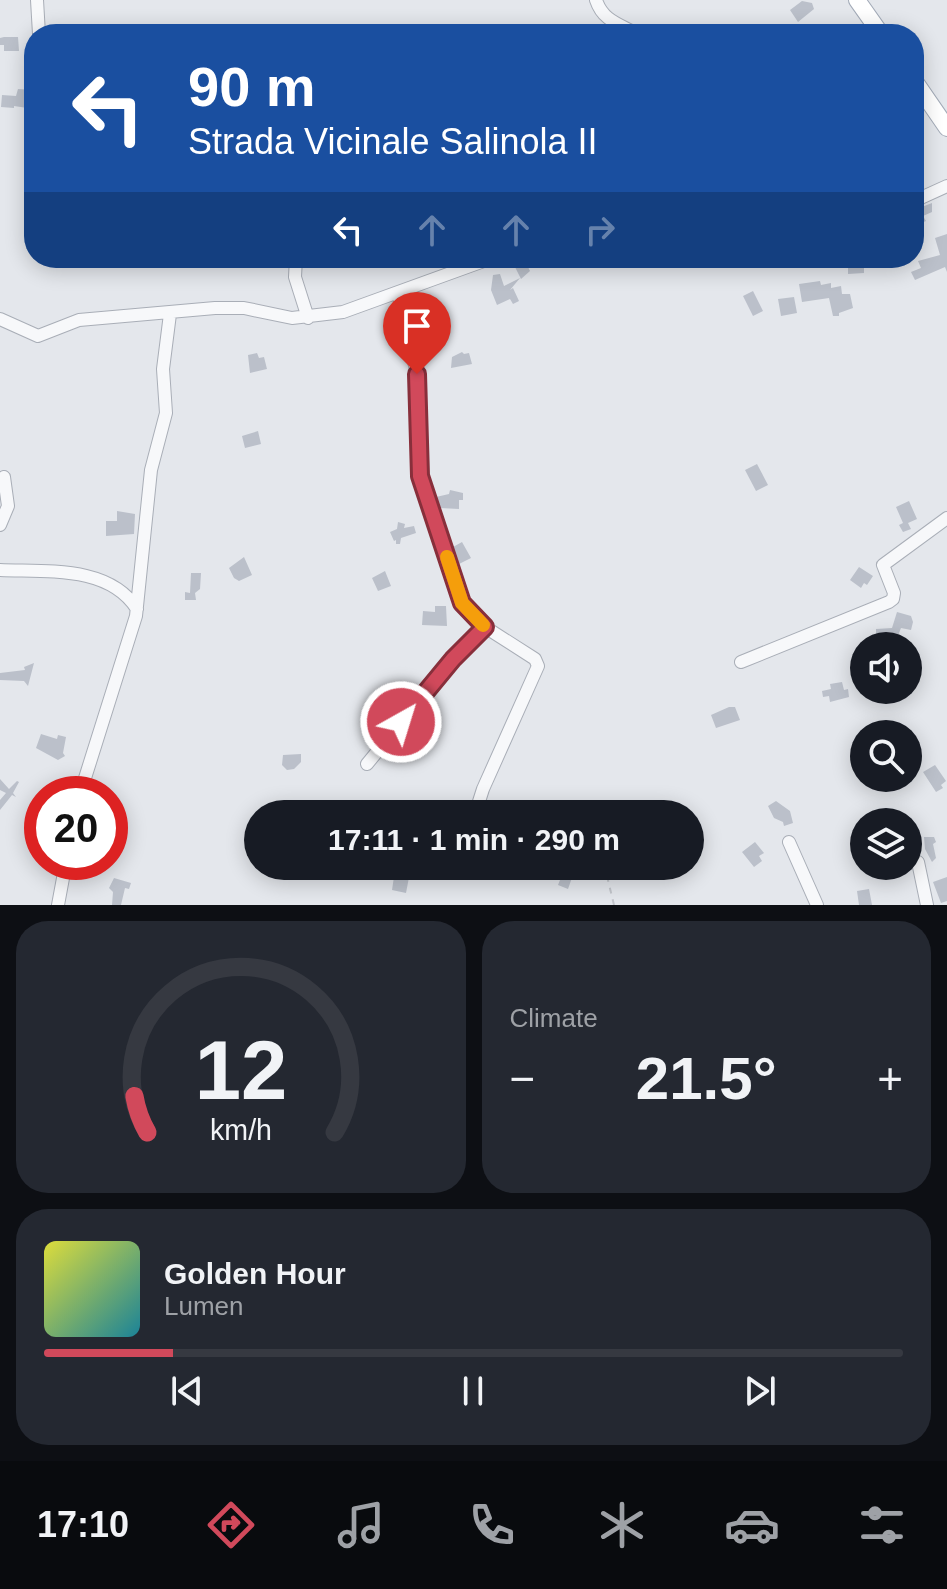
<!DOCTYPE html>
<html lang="en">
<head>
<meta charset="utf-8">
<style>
  :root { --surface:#171b24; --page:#242831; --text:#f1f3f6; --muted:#9ea1a6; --line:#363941; --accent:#d1495b }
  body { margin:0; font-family:Arial,sans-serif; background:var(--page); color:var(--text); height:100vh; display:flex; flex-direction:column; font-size:30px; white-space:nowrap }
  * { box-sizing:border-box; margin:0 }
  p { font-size:26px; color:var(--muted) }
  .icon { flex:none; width:44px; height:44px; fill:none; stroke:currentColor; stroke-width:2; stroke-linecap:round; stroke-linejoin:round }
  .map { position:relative; height:905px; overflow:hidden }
  .details { display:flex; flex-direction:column; gap:16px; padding:16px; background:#0d0f14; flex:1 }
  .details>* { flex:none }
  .top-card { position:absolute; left:24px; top:24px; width:900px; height:244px; border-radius:32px; box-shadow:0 4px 20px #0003; background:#1a4fa0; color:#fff; overflow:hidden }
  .buttons { position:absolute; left:850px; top:632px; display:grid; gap:16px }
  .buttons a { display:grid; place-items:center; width:72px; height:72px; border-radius:50%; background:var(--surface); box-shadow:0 4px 20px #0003; font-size:40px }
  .speed { position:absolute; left:24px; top:776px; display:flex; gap:16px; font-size:40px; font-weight:700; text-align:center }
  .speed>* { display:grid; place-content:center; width:104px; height:104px; border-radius:50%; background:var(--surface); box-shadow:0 4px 20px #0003; line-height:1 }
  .speed .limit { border:12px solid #d22; background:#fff; color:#111 }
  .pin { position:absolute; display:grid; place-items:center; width:68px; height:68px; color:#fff; margin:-82px -34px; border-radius:50% 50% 50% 0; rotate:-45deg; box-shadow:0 0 8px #0007 }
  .pin .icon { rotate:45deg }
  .me { position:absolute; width:88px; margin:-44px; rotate:39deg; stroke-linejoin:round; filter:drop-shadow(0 0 6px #0008) }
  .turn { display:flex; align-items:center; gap:28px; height:168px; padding:0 32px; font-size:36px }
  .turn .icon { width:104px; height:104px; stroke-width:2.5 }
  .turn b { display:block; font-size:56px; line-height:68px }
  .lanes { display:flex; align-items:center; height:76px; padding:0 32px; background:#0003; justify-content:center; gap:40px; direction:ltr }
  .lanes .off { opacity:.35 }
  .big { font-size:60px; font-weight:800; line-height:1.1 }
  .details .widget { flex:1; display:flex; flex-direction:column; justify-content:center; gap:12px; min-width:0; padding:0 28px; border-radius:32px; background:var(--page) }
  .details .dial { align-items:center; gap:0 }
  .dial svg { height:208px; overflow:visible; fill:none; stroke:var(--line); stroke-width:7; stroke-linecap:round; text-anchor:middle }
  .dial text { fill:var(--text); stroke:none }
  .song { display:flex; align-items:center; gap:24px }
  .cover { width:96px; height:96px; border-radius:12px; background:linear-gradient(135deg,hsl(60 70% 55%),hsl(190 70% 35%)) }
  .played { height:8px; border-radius:4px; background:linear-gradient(90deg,var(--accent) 15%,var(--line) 15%) }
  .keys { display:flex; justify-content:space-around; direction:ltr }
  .heat { display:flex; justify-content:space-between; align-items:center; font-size:44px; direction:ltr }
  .details .tiles { flex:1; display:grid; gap:16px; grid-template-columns:1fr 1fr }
  .widget:last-child { grid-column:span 2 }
  .trip { position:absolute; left:244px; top:800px; width:460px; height:80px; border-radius:40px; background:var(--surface); box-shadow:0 4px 20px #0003; font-weight:800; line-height:80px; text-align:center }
  .tab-bar { display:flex; height:128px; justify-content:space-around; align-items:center; background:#090b0e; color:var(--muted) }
  .tab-bar .icon { width:56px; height:56px }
  .tab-bar .current { color:var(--accent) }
  .tab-bar b { font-size:36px; color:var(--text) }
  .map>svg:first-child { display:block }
</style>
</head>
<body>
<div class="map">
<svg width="947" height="905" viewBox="0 0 947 905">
  <rect width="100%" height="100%" fill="#e4e7ec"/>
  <!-- building -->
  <path fill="#bbc0ca" d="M802 1 812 3 814 9 798 22 790 10Z
    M4 37H18L19 51H4V45H0V38Z
    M18 89 34 90V109L14 106V108L1 107 2 95 16 96Z
    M932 203V212L923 216 926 221 919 224 914 210Z
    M947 234V272L945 267 915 280 911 272 921 268 918 261 940 255 935 238Z
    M519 258 524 259 530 271 521 279 512 261Z
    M848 258H864V273L848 274Z
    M500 274 504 286 520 278 510 290 513 288 519 301 513 304 510 299 497 305 491 290 493 275Z
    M820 281 821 285 831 283V288L841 286 842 294H850L853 308 839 313V316H833L829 298 802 302 799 284Z
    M753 291 763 311 753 316 743 296Z
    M794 297 797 313 781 316 778 299Z
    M462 352 464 354 469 353 472 364 451 368 452 357Z
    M257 353 259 358 264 357 267 369 250 373 248 355Z
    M258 431 261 444 245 448 242 436Z
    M757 464 768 485 756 491 745 470Z
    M450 490 463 493V500H459V509L440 508 436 497 449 494Z
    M909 501 917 519 908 523 911 529 903 532 899 525 903 523 896 507Z
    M117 511 135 514 134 534 106 536V521H117Z
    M398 522 405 524 404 528 414 526 416 533 401 538 400 544H396V540L394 541 390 532 397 529Z
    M462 542 471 558 459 564 453 547Z
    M244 557 252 575 239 581 234 578 229 568Z
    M859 567 873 576 867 585 864 583 861 588 850 580Z
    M385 571 391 586 378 591 372 578Z
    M191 573H201L200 589 195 593 196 600H185V592L190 593Z
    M435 606H446L447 626 422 625 423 611 435 612Z
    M897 612 911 616 913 622 911 630 901 628 894 646 893 635 876 634V629L892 628Z
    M34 663 28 686 24 681 0 680V673L25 670 24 667Z
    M842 682 844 690 848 689 849 697 830 702 829 696 823 697 822 691 831 689 830 684Z
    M729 707H735L740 720 716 728 711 715Z
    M41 734 57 739 58 735 66 737 63 753 65 756 58 760 36 748Z
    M301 754V762L294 769 287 770 282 765 283 755Z
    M935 765 946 781 941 785 943 788 936 792 923 772Z
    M0 779 9 789 17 781 19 782 13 793 16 797 12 795 0 810V800L6 793 0 790Z
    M776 801 790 811 793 823 784 826 783 822 774 818 768 806Z
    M924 837H934L936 842 933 844 936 858 932 862 925 849Z
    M755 842 764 853 759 856 762 861 754 867 742 852Z
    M555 866H562L574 872 568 889 558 885 560 880 552 876Z
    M395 870 410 872 406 893 392 890Z
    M947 877V901L941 903 933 882Z
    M114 878 131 883 129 889 125 888 121 905H112L113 892 109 888Z
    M869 889 872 905H859L857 891Z"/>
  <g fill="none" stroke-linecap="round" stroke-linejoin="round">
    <!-- minor casing -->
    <g stroke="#a9aeb7" stroke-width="14">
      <path id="minor" d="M37 0 39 34
        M596 0C603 21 619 24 637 34
        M914 201 947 186
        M296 258 295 277 308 318
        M398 293 419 383 420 476 462 603 485 627 535 659 538 666 483 789 475 814
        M0 319 38 336 79 320 215 308H244L292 318 343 312 492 258
        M0 525 8 506 4 477
        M0 570C46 572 109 565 137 609
        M741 662 889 602 893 599 894 593 883 565 947 518
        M367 764 453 659 485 627
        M80 794 136 616 151 470 166 413 163 369 170 314
        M789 842 817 905
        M918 862 927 905
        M456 868 457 866
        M58 905 66 862"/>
    </g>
    <!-- major casing -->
    <g stroke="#a3abb8" stroke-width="18">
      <path id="major" d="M857 0 881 34
        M914 80 947 128"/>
    </g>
    <!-- path -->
    <path stroke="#c2c5cb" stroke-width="2" stroke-dasharray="6 6" stroke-linecap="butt" d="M607 876 614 905"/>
    <!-- minor -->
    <use href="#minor" stroke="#f7f8fa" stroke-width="12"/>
    <!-- major -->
    <use href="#major" stroke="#fff" stroke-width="16"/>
  </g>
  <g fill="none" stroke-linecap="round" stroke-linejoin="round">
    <!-- route casing -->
    <g stroke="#882f3b" stroke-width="20">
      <path id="route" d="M401 722 453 659 485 627 462 603 420 476 417 374"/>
    </g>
    <!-- route -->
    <use href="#route" stroke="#d1495b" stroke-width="14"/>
    <!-- slow -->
    <path stroke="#f59e0b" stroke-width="14" d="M447 557 462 603 483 625"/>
  </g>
</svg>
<div class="buttons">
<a><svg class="icon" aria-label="sound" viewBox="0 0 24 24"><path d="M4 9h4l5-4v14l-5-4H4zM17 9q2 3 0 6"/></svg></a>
<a><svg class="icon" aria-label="search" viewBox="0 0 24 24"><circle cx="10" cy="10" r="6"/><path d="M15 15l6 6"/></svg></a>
<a><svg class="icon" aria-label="layers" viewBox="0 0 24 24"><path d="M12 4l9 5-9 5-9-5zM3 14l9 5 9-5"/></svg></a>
</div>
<div class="speed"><div class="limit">20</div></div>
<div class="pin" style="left:417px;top:374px;background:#d93025"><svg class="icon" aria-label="arrive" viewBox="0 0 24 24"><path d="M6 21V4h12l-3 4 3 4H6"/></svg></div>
<svg class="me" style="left:401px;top:722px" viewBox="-20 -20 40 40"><circle r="17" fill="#d1495b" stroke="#fff" stroke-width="3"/><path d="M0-11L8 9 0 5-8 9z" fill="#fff"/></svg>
<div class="trip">17:11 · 1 min · 290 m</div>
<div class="top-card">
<div class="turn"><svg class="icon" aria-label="left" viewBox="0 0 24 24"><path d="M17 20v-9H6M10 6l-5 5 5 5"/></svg><div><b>90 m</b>Strada Vicinale Salinola II</div></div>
<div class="lanes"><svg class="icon" aria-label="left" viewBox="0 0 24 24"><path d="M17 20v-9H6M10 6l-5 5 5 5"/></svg><svg class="icon off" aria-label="ahead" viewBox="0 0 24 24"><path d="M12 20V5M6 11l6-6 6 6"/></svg><svg class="icon off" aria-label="ahead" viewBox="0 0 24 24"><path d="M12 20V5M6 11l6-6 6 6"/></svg><svg class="icon off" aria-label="right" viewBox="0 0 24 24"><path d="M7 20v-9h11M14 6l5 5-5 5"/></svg></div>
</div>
</div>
<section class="details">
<div class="tiles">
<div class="widget dial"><svg viewBox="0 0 100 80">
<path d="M14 69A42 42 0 1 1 86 69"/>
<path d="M14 69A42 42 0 0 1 9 55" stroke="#d1495b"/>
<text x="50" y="56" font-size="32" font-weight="700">12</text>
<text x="50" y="72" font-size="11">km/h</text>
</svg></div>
<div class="widget"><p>Climate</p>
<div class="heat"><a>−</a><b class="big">21.5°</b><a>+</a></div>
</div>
<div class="widget">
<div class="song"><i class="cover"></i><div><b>Golden Hour</b><p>Lumen</p></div></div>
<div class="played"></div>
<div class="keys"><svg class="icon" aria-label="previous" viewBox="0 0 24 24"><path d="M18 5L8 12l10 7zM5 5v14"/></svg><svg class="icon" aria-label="pause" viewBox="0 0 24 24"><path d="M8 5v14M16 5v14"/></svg><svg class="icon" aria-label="next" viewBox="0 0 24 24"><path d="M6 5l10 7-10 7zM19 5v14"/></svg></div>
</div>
</div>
</section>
<nav class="tab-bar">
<b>17:10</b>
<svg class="icon current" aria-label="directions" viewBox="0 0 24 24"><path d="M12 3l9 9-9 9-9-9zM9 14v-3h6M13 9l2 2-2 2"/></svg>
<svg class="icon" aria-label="music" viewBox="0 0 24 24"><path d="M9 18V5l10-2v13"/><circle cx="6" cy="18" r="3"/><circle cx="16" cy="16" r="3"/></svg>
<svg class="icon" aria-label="phone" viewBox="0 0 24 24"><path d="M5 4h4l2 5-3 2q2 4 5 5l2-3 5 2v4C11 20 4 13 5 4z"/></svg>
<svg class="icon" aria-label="climate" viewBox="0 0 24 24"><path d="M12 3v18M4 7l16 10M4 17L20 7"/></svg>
<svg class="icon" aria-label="car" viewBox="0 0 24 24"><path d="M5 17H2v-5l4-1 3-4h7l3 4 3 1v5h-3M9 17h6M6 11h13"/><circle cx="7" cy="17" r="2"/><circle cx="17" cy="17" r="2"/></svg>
<svg class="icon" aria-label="filters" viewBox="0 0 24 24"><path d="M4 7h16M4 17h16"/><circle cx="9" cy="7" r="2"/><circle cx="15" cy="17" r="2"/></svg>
</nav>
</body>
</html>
